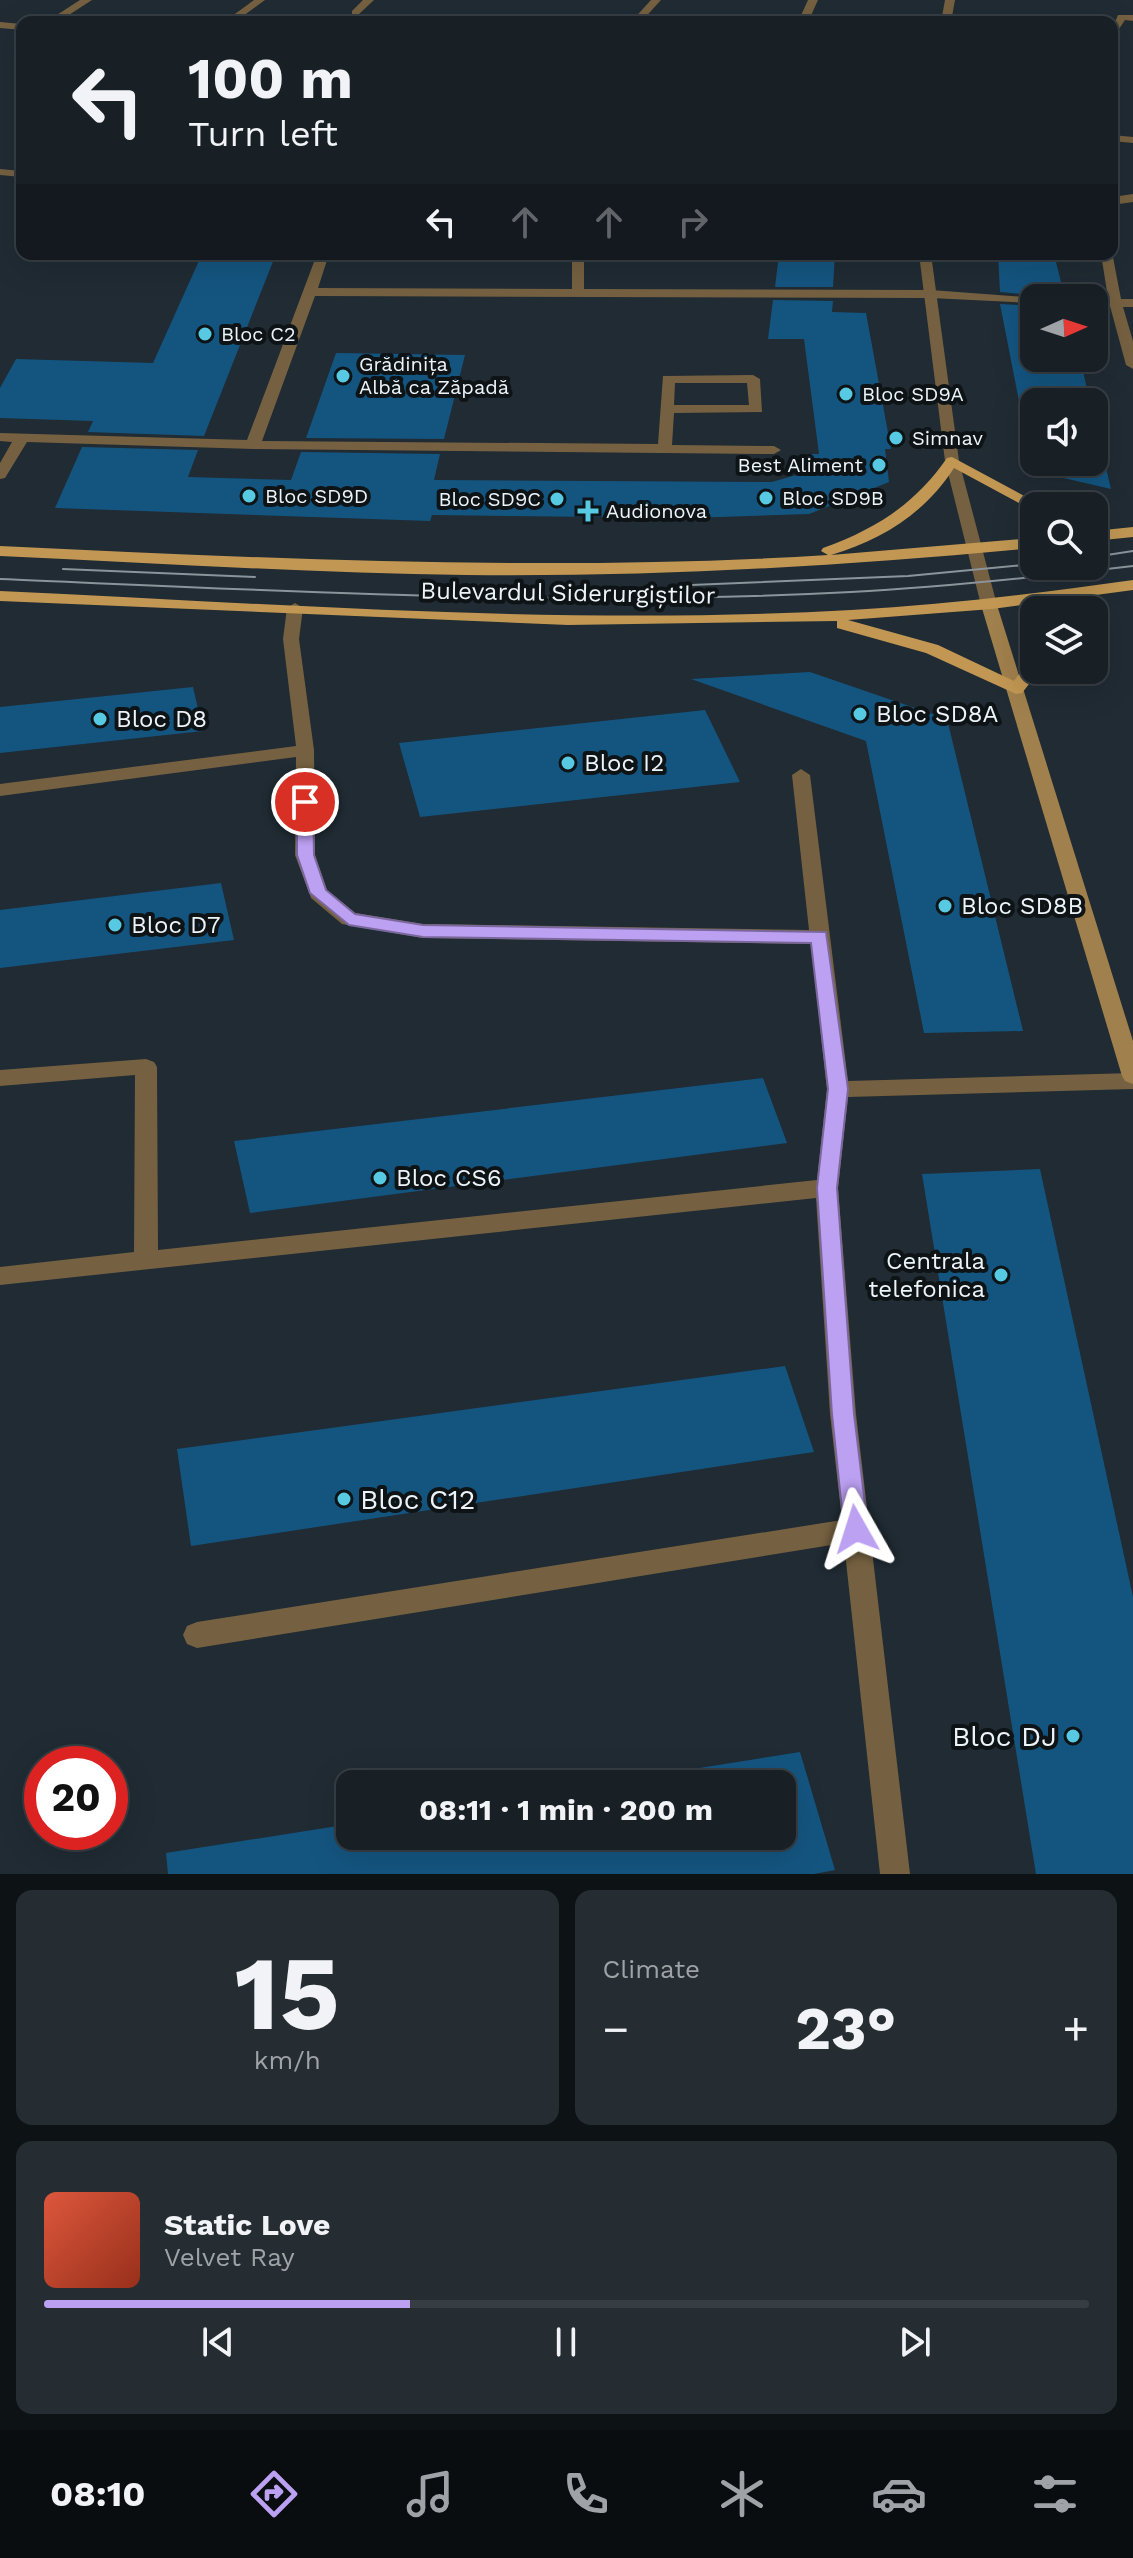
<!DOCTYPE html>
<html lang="en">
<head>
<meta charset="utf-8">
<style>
  :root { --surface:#182026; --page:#252d32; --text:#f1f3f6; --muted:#9fa3a7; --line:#363e43; --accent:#bca0f2 }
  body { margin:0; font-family:"Work Sans",sans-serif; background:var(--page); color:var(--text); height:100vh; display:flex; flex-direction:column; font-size:30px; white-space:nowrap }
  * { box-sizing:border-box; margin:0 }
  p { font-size:26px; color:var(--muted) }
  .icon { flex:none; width:44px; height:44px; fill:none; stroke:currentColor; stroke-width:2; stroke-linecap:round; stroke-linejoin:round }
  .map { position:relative; height:1874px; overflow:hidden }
  .side { display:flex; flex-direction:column; gap:16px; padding:16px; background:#0d1215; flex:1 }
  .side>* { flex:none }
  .top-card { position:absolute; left:16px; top:16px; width:1102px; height:244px; border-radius:16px; box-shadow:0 8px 32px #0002,0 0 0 2px var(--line); background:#182026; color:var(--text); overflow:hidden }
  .needle { width:52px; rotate:87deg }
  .fabs { position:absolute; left:1020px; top:284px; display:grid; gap:16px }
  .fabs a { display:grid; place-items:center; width:88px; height:88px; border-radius:16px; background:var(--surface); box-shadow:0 8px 32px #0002,0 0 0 2px var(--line); font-size:40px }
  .speed { position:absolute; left:24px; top:1746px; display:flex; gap:16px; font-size:40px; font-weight:700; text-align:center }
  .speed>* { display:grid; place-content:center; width:104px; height:104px; border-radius:50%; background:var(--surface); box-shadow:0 8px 32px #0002,0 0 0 2px var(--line); line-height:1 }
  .speed .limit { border:12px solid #d22; background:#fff; color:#111 }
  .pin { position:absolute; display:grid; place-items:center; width:68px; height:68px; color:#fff; margin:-34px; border:4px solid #fff; border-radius:50%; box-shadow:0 2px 8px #0007 }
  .me { position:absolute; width:88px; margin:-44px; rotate:354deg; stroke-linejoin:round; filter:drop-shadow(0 0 6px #0008) }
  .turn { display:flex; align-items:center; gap:28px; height:168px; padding:0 40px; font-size:36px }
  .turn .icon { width:104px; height:104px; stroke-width:2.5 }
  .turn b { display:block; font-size:56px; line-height:68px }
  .lanes { display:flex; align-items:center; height:76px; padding:0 40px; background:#0003; justify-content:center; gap:40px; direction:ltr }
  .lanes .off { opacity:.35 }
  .big { font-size:60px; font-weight:700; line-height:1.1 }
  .side .widget { flex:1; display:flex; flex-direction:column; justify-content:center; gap:12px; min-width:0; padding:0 28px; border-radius:16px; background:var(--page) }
  .side .dial { align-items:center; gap:0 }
  .dial b { font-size:104px; line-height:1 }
  .song { display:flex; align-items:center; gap:24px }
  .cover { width:96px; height:96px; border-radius:12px; background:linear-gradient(135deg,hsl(10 70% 55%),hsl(10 70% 35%)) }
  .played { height:8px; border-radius:4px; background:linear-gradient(90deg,var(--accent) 35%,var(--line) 35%) }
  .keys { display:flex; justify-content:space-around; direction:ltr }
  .heat { display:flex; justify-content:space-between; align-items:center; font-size:44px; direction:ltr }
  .side .tiles { flex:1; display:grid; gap:16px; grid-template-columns:1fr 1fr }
  .widget:last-child { grid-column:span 2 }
  .trip { position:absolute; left:336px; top:1770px; width:460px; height:80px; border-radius:16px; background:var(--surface); box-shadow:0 8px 32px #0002,0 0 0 2px var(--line); font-weight:700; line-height:80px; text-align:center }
  .tabs { display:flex; height:128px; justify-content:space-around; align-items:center; background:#0a0d0f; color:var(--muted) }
  .tabs .icon { width:56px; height:56px }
  .tabs .on { color:var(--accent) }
  .tabs b { font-size:36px; color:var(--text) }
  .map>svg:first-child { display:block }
</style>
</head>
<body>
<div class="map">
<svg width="1133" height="1874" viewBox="0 0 1133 1874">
  <rect width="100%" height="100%" fill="#202b33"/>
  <!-- building -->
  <path fill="#145580" d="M202 254H276L204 436 88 432 93 421 0 418V388L16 359 153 363Z
    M779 254H835L833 287H775Z
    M998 254H1054L1065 298 1000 292Z
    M773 300 833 301 832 312 866 313 891 449H885L889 482 809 514 690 518 432 515 430 521 55 508 82 447 198 450 188 477 291 480 301 452 440 454 434 480 772 482 813 470 811 454H819L804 339H768Z
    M1000 304 1034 306V358H1080L1090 402H1034V450L1028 432H1025Z
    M336 353 465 355 444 439 306 438Z
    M1094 418 1111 489 1042 473 1038 462H1094Z
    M810 672 947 719 1023 1031 924 1033 866 741 691 679Z
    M193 687 203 731 0 753V707Z
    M705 710 740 782 420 817 399 743Z
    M221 883 234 940 0 968V910Z
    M763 1078 787 1143 250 1213 234 1141Z
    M1040 1169 1133 1597V1874H1036L922 1174Z
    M785 1366 814 1452 191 1546 177 1449Z
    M800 1752 835 1870 814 1874H168L166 1853 350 1824V1836H782V1784H599Z"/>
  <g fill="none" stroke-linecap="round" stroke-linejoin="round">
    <!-- service -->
    <path fill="#756141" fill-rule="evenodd" d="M80 0H92L58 22H46Z
      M254 0H265L235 22H224Z
      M363 0H374L358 15H352V11Z
      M651 0H661L641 22H631Z
      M808 0H818L808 22H798Z
      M1118 15H1133V21L1125 20 1117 32 1112 29Z
      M0 169 22 171V177L0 175Z
      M1133 194V202L1112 205V197Z
      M1112 252 1121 299H1133V307H1123L1133 341V369L1126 365 1110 306H1094V298H1108L1101 254Z
      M317 254H329L318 288 572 289V254H584V289L931 290 1040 298H1034V303L931 298 315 296 262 441 658 444 663 376 753 375 760 379 762 412 674 413 672 445 774 446 781 450 774 454 253 449 27 442 5 478 0 479V463L12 442 0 441V433L247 440ZM675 383H747L749 405H674Z
      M295 603 303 608 299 639 314 750 315 855 327 890 355 913 423 924 809 930 792 775 801 769 810 775 848 1081 1133 1073V1089L848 1097 838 1188 856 1414 910 1874H880L844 1543 197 1648 187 1644 183 1635 187 1626 197 1622 842 1520 830 1414 816 1198 0 1285V1267L134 1252 135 1075 0 1086V1070L146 1059 154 1062 157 1067 158 1250 817 1180 827 1089 811 944 423 938 342 924 311 898 295 855 296 757 0 796V784L296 746 283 639 287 608Z"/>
    <!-- tertiary -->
    <path fill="#756141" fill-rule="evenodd" d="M945 0H955L951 22H941Z
      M0 22 22 24V30L0 28Z
      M1112 135 1133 137V143L1112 141Z
      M919 254H931L959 461 997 605 989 610 981 605 945 461Z"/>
    <!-- secondary -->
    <path fill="#a0804c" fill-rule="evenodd" d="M989 600 997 605 1133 1041V1084L1125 1081 1122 1076 981 605Z"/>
    <!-- primary -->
    <path fill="#c19753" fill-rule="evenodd" d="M952 457 1043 506 1030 509 954 468C925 513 882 540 831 555L1034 538V548C845 566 656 577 466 575 310 573 155 563 0 556V546C276 559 551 572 828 555L821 551 823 548C876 529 915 504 947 458Z
      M1133 527V537L1094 541V531Z
      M1133 580V590L992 609 848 620 938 645 1014 681 1028 662 1034 661V670H1040L1022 693 1016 694 926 653 837 628V621L568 625 0 601V591C283 604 568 626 851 610 946 605 1039 593 1133 580Z"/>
    <!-- tram -->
    <path stroke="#8b949b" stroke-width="2" d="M1094 557 1133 551
      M63 569 255 577
      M0 579C283 591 567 607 851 592 945 587 1039 577 1133 566
      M691 585 908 576 1034 564"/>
  </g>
  <!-- route -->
  <path fill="#bca0f2" stroke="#7a689d" stroke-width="2" d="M305 797 313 802 314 855 326 890 355 914 423 925 826 932 848 1089 837 1188 854 1414 868 1529 864 1536 856 1539 847 1536 844 1529 832 1414 817 1188 828 1089 811 943 423 937 349 925 310 893 297 855V802Z"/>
  <!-- markers -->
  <g fill="#57c9e2" stroke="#0e1316" stroke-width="3">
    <circle cx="205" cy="334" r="8"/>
    <circle cx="343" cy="376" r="8"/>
    <circle cx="846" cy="394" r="8"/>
    <circle cx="896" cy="438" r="8"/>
    <circle cx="879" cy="465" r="8"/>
    <circle cx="249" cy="496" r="8"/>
    <circle cx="766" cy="498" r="8"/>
    <circle cx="557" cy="499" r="8"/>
    <path d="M584 499h8v8h8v8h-8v8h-8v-8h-8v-8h8z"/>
    <circle cx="860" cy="714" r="8"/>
    <circle cx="100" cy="719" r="8"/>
    <circle cx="568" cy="763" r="8"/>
    <circle cx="945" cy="906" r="8"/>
    <circle cx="115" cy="925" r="8"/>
    <circle cx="380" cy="1178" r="8"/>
    <circle cx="1001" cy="1275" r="8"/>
    <circle cx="344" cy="1499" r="8"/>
    <circle cx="1073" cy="1736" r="8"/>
  </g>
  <g text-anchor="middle" stroke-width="8" stroke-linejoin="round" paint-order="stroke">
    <!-- far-poi labels -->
    <g font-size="20" fill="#ecf4fa" stroke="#0e1316" text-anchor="start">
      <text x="221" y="341">Bloc C2</text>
      <text x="359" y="371">Grădinița<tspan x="359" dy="23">Albă ca Zăpadă</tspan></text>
      <text x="862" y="401">Bloc SD9A</text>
      <text x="912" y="445">Simnav</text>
      <text x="863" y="472" text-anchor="end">Best Aliment</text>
      <text x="265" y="503">Bloc SD9D</text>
      <text x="782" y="505">Bloc SD9B</text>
      <text x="541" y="506" text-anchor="end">Bloc SD9C</text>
      <text x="606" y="518">Audionova</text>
    </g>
    <!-- street labels -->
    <g font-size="24" fill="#ecf4fa" stroke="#0e1316">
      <text transform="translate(568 593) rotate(1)" y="8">Bulevardul Siderurgiștilor</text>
    </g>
    <!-- poi labels -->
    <g font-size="24" fill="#ecf4fa" stroke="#0e1316" text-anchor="start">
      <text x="876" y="722">Bloc SD8A</text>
      <text x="116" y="727">Bloc D8</text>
      <text x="584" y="771">Bloc I2</text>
      <text x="961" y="914">Bloc SD8B</text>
      <text x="131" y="933">Bloc D7</text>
      <text x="396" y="1186">Bloc CS6</text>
      <text x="985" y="1269" text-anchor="end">Centrala<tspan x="985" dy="28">telefonica</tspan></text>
    </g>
    <!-- near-poi labels -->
    <g font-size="28" fill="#ecf4fa" stroke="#0e1316" text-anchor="start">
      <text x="360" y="1509">Bloc C12</text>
      <text x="1057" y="1746" text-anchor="end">Bloc DJ</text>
    </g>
  </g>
</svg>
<div class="fabs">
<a><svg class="needle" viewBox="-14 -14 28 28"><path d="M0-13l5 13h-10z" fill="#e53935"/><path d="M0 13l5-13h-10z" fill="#9fa3a7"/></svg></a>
<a><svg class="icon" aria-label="sound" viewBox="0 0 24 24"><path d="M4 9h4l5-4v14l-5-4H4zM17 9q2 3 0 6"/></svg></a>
<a><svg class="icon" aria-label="search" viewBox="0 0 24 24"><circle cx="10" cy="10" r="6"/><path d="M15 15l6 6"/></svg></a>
<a><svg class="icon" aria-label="layers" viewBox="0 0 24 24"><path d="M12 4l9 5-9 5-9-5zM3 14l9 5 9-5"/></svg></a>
</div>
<div class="speed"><div class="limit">20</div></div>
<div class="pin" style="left:305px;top:802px;background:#d93025"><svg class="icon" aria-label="arrive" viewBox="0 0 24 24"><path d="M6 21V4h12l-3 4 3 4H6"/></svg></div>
<svg class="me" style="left:856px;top:1529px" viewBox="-20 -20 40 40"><path d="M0-17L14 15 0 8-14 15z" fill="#bca0f2" stroke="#fff" stroke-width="4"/></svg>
<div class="trip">08:11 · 1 min · 200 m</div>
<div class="top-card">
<div class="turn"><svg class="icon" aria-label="left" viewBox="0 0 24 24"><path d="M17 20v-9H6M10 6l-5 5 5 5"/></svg><div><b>100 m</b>Turn left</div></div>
<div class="lanes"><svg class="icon" aria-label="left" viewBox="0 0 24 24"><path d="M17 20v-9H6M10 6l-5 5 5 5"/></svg><svg class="icon off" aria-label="ahead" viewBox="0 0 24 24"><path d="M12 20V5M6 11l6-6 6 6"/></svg><svg class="icon off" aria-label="ahead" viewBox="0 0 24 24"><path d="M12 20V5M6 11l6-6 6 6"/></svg><svg class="icon off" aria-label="right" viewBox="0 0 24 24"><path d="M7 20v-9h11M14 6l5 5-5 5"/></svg></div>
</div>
</div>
<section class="side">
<div class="tiles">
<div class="widget dial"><b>15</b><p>km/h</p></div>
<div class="widget"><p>Climate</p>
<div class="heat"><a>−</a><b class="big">23°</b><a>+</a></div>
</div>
<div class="widget">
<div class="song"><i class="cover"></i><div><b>Static Love</b><p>Velvet Ray</p></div></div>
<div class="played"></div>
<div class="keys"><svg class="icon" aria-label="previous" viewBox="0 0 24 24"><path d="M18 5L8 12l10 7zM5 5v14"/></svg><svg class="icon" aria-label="pause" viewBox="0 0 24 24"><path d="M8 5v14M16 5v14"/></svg><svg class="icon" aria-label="next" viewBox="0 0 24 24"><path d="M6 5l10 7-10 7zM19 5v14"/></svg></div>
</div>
</div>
</section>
<nav class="tabs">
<b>08:10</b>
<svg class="icon on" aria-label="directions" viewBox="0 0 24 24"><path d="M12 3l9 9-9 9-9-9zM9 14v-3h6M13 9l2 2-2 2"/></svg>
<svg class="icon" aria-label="music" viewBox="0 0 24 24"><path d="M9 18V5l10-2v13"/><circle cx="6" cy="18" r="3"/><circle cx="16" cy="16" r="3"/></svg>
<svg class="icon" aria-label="phone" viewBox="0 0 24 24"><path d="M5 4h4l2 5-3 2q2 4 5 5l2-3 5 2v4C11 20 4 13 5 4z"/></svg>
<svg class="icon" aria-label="climate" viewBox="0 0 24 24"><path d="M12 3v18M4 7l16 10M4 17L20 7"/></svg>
<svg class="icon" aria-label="car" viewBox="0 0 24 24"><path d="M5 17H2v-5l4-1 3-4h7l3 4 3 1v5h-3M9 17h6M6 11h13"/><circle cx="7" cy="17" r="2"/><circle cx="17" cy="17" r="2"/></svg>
<svg class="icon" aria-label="filters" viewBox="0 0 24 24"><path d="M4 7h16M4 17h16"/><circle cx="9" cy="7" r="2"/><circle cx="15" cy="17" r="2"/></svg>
</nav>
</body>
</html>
